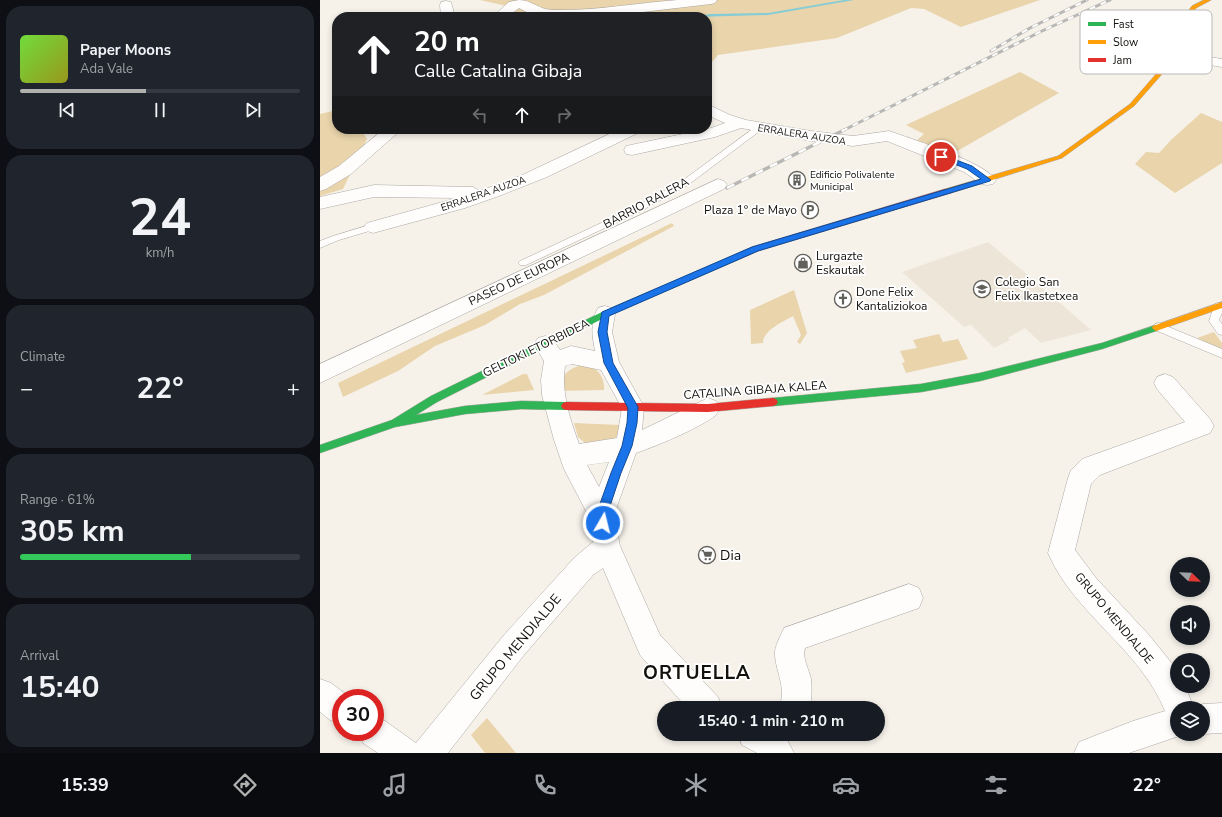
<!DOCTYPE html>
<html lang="en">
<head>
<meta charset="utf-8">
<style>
  :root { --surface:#171b24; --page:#20242c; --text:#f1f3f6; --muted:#9ea1a6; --line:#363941; --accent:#b1b1b0 }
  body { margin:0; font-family:"Nunito Sans",sans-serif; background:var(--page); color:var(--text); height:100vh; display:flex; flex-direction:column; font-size:15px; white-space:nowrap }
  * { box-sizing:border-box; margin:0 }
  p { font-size:13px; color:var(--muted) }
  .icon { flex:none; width:22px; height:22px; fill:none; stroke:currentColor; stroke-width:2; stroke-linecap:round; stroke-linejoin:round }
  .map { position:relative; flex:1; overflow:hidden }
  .panel { display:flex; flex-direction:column; gap:6px; padding:6px; background:#0d0f14; width:320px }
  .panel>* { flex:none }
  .hud { position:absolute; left:12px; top:12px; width:380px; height:122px; border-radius:16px; box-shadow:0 2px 6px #0003; background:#202124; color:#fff; overflow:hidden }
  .needle { width:26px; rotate:113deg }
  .fabs { position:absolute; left:850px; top:557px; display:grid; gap:8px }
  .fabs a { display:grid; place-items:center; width:40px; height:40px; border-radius:50%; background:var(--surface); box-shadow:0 2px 6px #0003; font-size:20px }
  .speed { position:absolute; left:12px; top:689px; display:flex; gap:8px; font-size:20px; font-weight:700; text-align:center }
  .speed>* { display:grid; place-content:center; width:52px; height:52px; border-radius:50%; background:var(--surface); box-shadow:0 2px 6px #0003; line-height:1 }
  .speed .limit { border:6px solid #d22; background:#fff; color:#111 }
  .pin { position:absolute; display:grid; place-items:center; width:34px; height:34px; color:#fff; margin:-17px; border:2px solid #fff; border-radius:50%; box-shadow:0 1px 4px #0007 }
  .me { position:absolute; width:44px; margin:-22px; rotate:8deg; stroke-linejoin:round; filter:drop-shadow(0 0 3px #0008) }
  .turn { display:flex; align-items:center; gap:14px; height:84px; padding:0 16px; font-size:18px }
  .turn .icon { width:52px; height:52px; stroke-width:2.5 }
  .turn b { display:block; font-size:28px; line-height:34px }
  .lanes { display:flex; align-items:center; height:38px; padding:0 16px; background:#0003; justify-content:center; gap:20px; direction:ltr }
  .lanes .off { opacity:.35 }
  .big { font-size:30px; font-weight:700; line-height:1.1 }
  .panel .card { flex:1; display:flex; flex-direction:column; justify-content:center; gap:6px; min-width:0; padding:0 14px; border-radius:16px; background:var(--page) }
  .panel .dial { align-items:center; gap:0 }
  .dial b { font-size:52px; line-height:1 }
  .song { display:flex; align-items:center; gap:12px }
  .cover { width:48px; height:48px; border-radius:6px; background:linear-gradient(135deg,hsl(100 70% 55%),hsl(60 70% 35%)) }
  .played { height:4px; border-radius:2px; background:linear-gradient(90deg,var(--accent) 45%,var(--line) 45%) }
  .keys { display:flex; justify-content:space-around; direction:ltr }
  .heat { display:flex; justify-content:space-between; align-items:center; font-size:22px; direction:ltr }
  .charge { height:6px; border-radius:3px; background:linear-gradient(90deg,#34c759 61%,var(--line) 0) }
  .trip { position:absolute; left:337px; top:701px; width:228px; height:40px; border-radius:20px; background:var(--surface); box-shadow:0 2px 6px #0003; font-weight:700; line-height:40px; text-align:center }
  .tab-bar { display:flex; height:64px; justify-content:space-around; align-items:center; background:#090b0e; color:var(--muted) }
  .tab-bar .icon { width:28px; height:28px }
  .tab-bar .selected { color:var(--accent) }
  .tab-bar b { font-size:18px; color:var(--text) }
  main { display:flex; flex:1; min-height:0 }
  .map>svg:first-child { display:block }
</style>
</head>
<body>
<main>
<section class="panel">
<div class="card">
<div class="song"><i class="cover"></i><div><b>Paper Moons</b><p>Ada Vale</p></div></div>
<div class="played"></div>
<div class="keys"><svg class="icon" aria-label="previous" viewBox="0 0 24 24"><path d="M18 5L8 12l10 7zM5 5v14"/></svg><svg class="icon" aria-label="pause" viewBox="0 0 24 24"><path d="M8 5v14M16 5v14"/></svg><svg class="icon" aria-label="next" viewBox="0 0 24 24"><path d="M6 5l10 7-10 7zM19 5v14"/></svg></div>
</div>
<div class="card dial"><b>24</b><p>km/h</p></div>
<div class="card"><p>Climate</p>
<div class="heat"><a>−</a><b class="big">22°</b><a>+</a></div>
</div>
<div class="card"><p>Range · 61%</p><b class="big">305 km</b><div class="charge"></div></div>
<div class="card"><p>Arrival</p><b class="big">15:40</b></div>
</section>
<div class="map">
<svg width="902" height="753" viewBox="0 0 902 753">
  <rect width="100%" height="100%" fill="#f6f2ea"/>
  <!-- built -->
  <path fill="#ede6d8" d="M668 242 709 276 771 330 721 343 705 328 688 338 690 340 674 348 651 325 644 327 582 272Z"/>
  <!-- green -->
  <path fill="#e9d4ab" d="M160 0H720L641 27 604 9 591 8 517 38 398 55 387 68V17H186L196 8Z
    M700 72 739 93 632 154 597 140 604 134 586 125Z
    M17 110V129H41L47 139 23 189 0 196V114Z
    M881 113 902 122V163L855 193 815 164 826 152 839 153 851 140Z
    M352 223 354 226 224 295 200 304 165 325 115 346 78 371 23 397 18 383Z
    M474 290 487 333 480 344 477 342 481 335 473 316C463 322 443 330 443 343L431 344 430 310Z
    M894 332 902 343V350L877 338Z
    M619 334 623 342 638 339 648 359 586 373 582 363 585 362 580 351 597 348 593 340Z
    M262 365C277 366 285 376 284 390L237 391C239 377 249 368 262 365Z
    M203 374H207L214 390 162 395Z
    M254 423 300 425 299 431 295 439 265 443 258 437Z
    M167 718 196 753H165L151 735Z"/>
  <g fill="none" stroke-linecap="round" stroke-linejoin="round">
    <!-- stream -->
    <path fill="#85ccd6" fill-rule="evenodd" d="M524 0H534L448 15 374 17 390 14 448 13Z"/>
    <!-- lane casing -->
    <g stroke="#aba8a3" stroke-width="1">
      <path id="lane" d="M862 19 867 20 820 43 815 42Z
        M438 125H444L445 127 368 185 317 213 206 265H200L198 263 200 261 311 209 362 181Z
        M53 224 58 227 56 229 19 240 0 248V241L13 236Z
        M899 303 902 304V313L899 320 902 324V335L898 334 889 321 895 304Z
        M839 323 902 349V358L835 330 834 327 835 324Z"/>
    </g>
    <!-- street casing -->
    <g stroke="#aba8a3" stroke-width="1">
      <path id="street" d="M199 0C212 0 219 10 233 10 275 11 316 3 358 0 371 0 384 0 397 0L395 3 391 4 288 16 257 17H227L210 14 199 8 187 17H172L189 2Z
        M126 1 131 2 135 17H121L120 5 121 2Z
        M852 51 902 59V67L847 58 845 55 847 52Z
        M387 104 410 115 426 120 491 131 533 136 569 131 575 133C597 141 664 162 676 180L673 184 667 185 661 184 644 172 567 141 533 146 491 141 421 128 395 137 312 155 306 154 304 150 306 146 391 128 405 123 387 115Z
        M64 129H82L31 174 6 189 0 191V177L19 166Z
        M300 129H322L320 132 227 177 179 196 145 208 53 233 47 231 44 227 47 223 137 198 54 197 0 209V197L54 185 153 187 160 191 200 176Z
        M398 179 404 181 407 185 404 189 0 383V364Z
        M285 306 292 308 295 314 292 332 299 362 324 407 322 430 388 398 396 401 399 408C398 411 397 414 395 416 375 430 339 445 316 453L294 515 300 546 340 635 398 697 402 708H367L320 655 283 568 273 575 204 655 128 753H58L43 743 39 732H55V717L65 721 96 743 184 635 255 557 273 542 269 517 244 469 234 440 222 395 221 380 224 361 214 344 218 338 225 336 232 338 240 350 251 346 275 351C272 336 270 322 278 308ZM252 364 281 370 302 408 297 438 259 444C250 419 241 393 245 366ZM289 462 279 487 267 465Z
        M845 374 853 377 890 419 894 426 890 433 780 475 771 484 755 550 776 578 829 635 854 666 857 671V686H865L874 708 883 704 902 703V733L883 734H882L883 708H857V734H865L809 753H754L759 742 813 721 845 711C820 649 754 614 728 553L748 478 751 470 762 459 865 422 837 389 834 383 837 377Z
        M589 584 599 588 603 598 599 608 485 648C482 659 489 669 491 679 492 688 492 700 489 708H459C467 688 456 673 455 655 454 647 461 635 464 628Z
        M0 679 11 683 31 698H21V724L10 720 0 712Z
        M418 734H464L474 753H437L422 745Z"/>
    </g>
    <!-- fast casing -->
    <g stroke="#aba8a3" stroke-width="1">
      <path id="fast" d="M417 254 420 255 421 257 420 259 288 316 117 402 96 415 145 406 201 401 246 402 249 403 251 406 249 409 246 410 201 409 145 414 75 427 0 453V445L72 420 111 396 282 312Z
        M836 325 840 328 839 330 782 349 660 381 601 392 453 406 450 405 448 402 450 399 453 398 601 384 660 373 782 343Z"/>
    </g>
    <!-- slow casing -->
    <g stroke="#aba8a3" stroke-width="1">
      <path id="slow" d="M884 0H891L876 8 867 20 849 66 814 106 742 158 631 193H625V189L738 156 810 104 843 66 862 19 872 6Z
        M902 302V308L836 331 832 328 833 326Z"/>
    </g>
    <!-- jam casing -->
    <g stroke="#aba8a3" stroke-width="1">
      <path id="jam" d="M625 189H631L632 191 631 193 438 251 420 259H414L413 257 414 255 432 247Z
        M453 398 456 399 458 402 456 405 453 406 388 412 246 410 243 409 241 406 243 403 246 402 388 404Z"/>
    </g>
    <!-- lane -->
    <use href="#lane" fill="#fefdfc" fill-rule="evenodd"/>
    <!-- street -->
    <use href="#street" fill="#fefdfc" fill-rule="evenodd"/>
    <!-- fast -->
    <use href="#fast" fill="#30b455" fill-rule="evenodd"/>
    <!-- slow -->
    <use href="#slow" fill="#ff9f0a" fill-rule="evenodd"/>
    <!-- jam -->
    <use href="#jam" fill="#e5322d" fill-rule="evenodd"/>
    <!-- rail-far1 casing -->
    <g stroke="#b9b7b5" stroke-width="3">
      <path id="rail-far1" d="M671 51 710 28 767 0
        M522 131 722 31 790 0"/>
    </g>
    <!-- rail casing -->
    <g stroke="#b9b7b5" stroke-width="3.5">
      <path id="rail" d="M407 188 524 130"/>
    </g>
    <!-- rail-far1 -->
    <use href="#rail-far1" stroke="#fff" stroke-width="2" stroke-dasharray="6" stroke-linecap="butt"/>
    <!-- rail -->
    <use href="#rail" stroke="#fff" stroke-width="2.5" stroke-dasharray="8" stroke-linecap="butt"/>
  </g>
  <!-- route -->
  <path fill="#1a73e8" stroke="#114b97" d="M619 155H623L652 166 671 180 670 181 438 251 289 316 287 332 293 363 318 407 317 423 312 446 301 473 287 515 288 523 287 526 283 528 279 526 276 515 291 473 302 446 307 423 308 408 284 363 278 332 282 312 432 247 661 179 647 169 619 158Z"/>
  <!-- icons -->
  <defs>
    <g id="building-ring" transform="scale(0.9)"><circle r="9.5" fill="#fff" stroke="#62605a" stroke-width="1.5"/><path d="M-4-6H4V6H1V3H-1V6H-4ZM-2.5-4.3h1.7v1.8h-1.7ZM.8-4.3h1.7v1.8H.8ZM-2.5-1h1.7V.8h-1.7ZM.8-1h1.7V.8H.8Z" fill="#62605a"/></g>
    <g id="parking-ring" transform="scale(0.9)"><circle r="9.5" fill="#fff" stroke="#62605a" stroke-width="1.5"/><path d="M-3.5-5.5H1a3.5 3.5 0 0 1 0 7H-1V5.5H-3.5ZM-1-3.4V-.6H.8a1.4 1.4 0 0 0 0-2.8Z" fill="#62605a"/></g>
    <g id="shop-ring" transform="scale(0.9)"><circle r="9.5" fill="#fff" stroke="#62605a" stroke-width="1.5"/><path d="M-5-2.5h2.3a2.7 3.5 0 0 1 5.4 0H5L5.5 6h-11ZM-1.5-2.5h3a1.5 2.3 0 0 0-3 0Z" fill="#62605a"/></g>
    <g id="school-ring" transform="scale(0.9)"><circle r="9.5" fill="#fff" stroke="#62605a" stroke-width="1.5"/><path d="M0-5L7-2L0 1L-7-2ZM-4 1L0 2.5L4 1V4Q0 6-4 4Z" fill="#62605a"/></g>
    <g id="church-ring" transform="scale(0.9)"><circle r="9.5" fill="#fff" stroke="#62605a" stroke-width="1.5"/><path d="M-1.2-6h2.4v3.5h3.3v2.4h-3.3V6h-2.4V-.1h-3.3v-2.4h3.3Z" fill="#62605a"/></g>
    <g id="supermarket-ring" transform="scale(0.9)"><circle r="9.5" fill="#fff" stroke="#62605a" stroke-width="1.5"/><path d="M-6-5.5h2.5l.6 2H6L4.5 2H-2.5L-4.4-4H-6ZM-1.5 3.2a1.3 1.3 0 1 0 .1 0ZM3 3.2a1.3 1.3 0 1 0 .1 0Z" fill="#62605a"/></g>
  </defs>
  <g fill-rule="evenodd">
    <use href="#building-ring" x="477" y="180"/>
    <use href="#parking-ring" x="490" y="210"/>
    <use href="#shop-ring" x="483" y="263"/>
    <use href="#school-ring" x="662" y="289"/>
    <use href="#church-ring" x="523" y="299"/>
    <use href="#supermarket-ring" x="387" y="555"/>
  </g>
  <g text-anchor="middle" stroke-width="3.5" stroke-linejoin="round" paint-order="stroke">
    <!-- far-street labels -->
    <g font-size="10" fill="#13110c" stroke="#fff">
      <text transform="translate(482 134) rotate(9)" y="4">ERRALERA AUZOA</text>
      <text transform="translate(163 193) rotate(-19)" y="4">ERRALERA AUZOA</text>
    </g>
    <!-- far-poi labels -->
    <g font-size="10" fill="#13110c" stroke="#fff" text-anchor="start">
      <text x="490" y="178">Edificio Polivalente<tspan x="490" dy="12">Municipal</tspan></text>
    </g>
    <!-- street labels -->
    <g font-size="12" fill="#13110c" stroke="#fff">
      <text transform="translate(326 203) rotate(-28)" y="4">BARRIO RALERA</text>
      <text transform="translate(199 279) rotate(-25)" y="4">PASEO DE EUROPA</text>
      <text transform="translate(216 348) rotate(-26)" y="4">GELTOKI ETORBIDEA</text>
      <text transform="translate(435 390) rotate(-4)" y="4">CATALINA GIBAJA KALEA</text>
      <text transform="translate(794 618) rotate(50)" y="4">GRUPO MENDIALDE</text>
    </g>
    <!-- poi labels -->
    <g font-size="12" fill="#13110c" stroke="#fff" text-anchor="start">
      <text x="477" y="214" text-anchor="end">Plaza 1° de Mayo</text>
      <text x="496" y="260">Lurgazte<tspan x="496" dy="14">Eskautak</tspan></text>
      <text x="675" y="286">Colegio San<tspan x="675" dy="14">Felix Ikastetxea</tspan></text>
      <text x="536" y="296">Done Felix<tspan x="536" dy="14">Kantaliziokoa</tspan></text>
    </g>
    <!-- near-poi labels -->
    <g font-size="14" fill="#13110c" stroke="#fff" text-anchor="start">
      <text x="400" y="560">Dia</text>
    </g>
    <!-- near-street labels -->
    <g font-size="14" fill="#13110c" stroke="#fff">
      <text transform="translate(195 647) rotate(-50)" y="5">GRUPO MENDIALDE</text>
    </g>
    <!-- near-district labels -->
    <g font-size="19" font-weight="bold" letter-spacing="1" fill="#13110c" stroke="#fff">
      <text x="377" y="679">ORTUELLA</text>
    </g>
  </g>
  <!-- legend -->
  <rect x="760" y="10" width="132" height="64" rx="6" fill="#fff" stroke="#b8b8b6" stroke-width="1"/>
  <rect x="768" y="22" width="18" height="4" fill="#30b455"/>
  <rect x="768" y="40" width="18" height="4" fill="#ff9f0a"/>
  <rect x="768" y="58" width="18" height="4" fill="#e5322d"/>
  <g font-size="11" fill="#13110c">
    <text x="793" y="28">Fast</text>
    <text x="793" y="46">Slow</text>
    <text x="793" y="64">Jam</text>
  </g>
</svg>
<div class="fabs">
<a><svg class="needle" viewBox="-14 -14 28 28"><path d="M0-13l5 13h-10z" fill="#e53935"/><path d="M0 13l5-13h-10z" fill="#9ea1a6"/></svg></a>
<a><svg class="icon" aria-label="sound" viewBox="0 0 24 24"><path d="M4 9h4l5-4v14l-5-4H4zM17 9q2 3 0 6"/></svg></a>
<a><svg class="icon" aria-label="search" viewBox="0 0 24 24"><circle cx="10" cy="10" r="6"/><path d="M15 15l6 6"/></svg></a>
<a><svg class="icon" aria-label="layers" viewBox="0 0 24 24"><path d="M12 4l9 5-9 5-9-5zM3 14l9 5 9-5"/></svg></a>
</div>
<div class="speed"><div class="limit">30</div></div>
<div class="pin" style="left:621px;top:157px;background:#d93025"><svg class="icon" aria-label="arrive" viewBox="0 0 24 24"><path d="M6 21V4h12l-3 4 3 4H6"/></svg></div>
<svg class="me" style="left:283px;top:523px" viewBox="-20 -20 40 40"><circle r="17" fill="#1a73e8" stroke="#fff" stroke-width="3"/><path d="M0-11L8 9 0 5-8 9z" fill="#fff"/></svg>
<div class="trip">15:40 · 1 min · 210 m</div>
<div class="hud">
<div class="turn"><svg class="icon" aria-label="ahead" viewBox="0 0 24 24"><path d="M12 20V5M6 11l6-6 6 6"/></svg><div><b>20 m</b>Calle Catalina Gibaja</div></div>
<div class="lanes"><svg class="icon off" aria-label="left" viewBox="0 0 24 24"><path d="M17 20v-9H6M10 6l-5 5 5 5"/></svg><svg class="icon" aria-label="ahead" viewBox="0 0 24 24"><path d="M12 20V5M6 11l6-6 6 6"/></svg><svg class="icon off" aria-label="right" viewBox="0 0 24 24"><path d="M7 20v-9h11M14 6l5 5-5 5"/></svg></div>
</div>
</div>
</main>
<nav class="tab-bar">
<b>15:39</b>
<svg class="icon selected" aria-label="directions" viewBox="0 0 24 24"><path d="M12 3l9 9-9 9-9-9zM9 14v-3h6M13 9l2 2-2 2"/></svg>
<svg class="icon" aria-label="music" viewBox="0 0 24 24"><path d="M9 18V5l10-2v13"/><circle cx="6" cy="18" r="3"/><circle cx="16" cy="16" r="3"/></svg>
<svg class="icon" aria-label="phone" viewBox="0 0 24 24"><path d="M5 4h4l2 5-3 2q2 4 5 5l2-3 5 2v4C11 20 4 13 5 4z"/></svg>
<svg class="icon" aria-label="climate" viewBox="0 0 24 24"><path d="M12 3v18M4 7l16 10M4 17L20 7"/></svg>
<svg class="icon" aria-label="car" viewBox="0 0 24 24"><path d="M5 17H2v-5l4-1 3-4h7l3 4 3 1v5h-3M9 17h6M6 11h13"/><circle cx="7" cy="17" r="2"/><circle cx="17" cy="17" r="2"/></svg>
<svg class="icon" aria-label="filters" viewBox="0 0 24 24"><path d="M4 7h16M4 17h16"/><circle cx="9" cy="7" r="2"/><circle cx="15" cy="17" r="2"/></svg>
<b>22°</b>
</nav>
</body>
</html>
